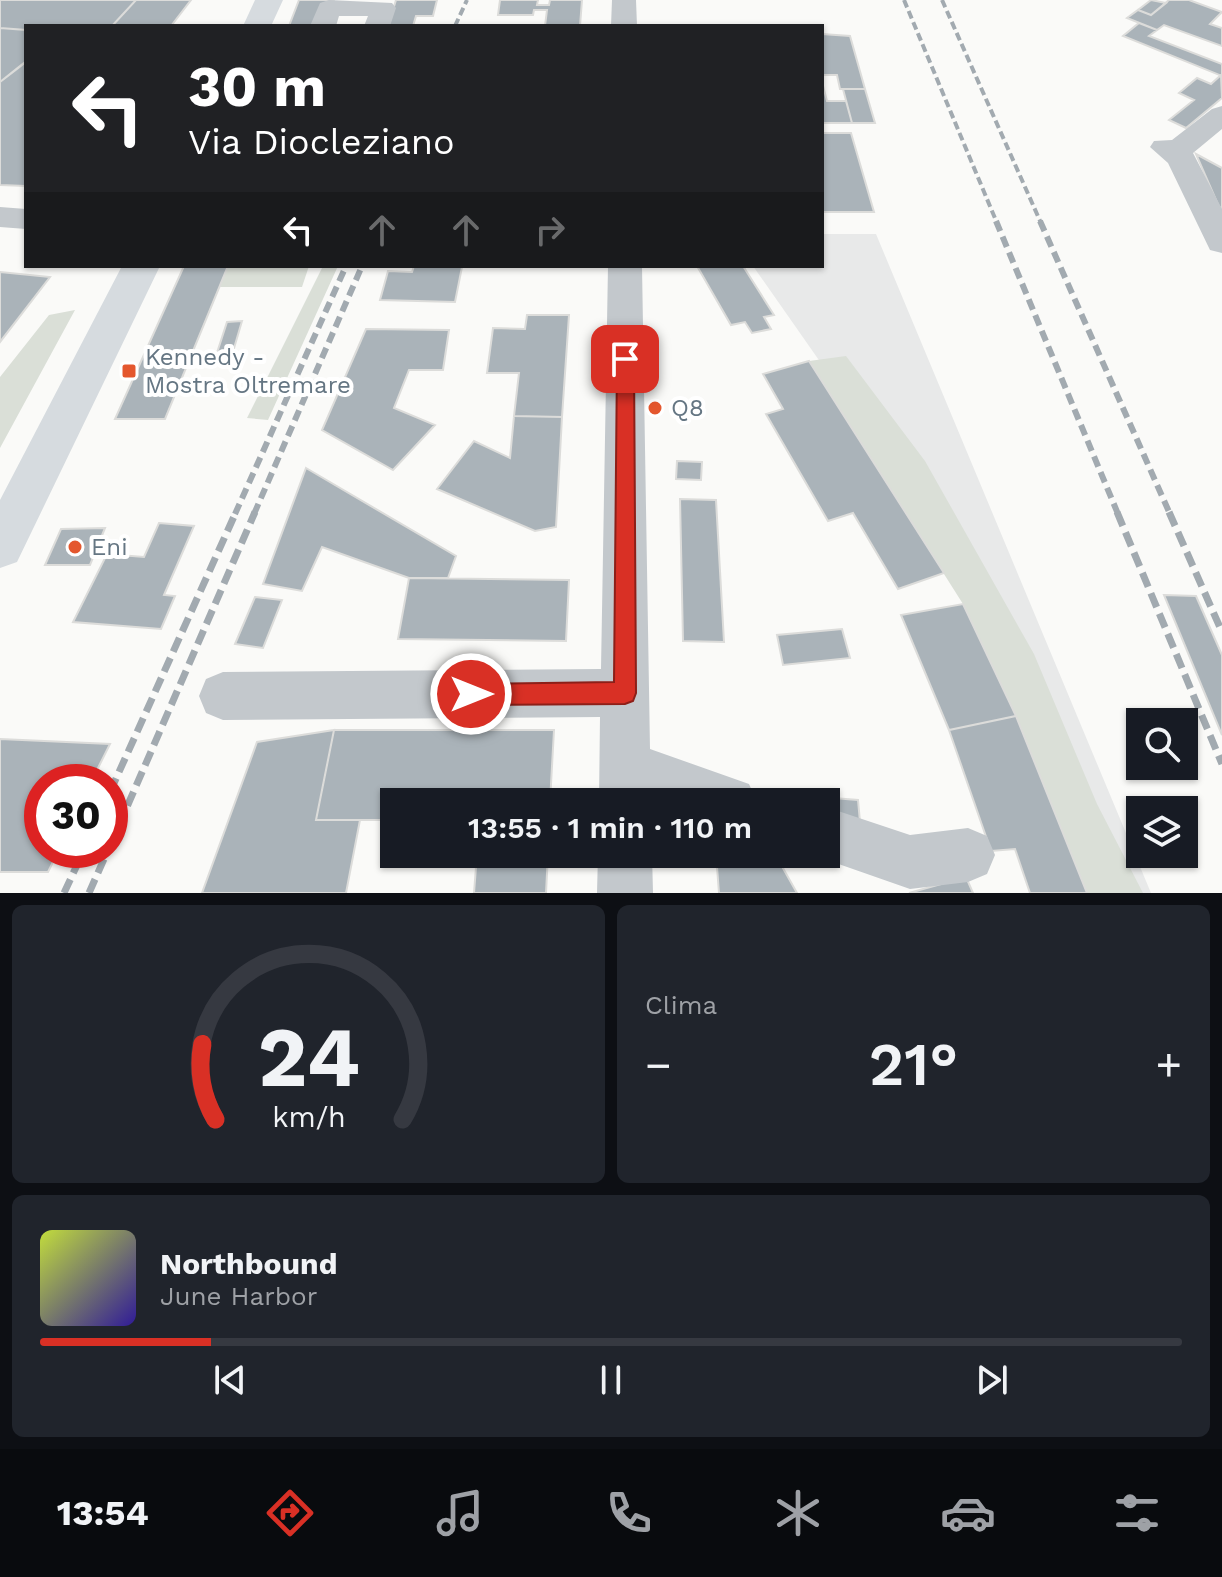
<!DOCTYPE html>
<html lang="it">
<head>
<meta charset="utf-8">
<style>
  :root { --surface:#171b24; --page:#20242c; --text:#f1f3f6; --muted:#9ea1a6; --line:#363941; --accent:#d93025 }
  body { margin:0; font-family:"Work Sans",sans-serif; background:var(--page); color:var(--text); height:100vh; display:flex; flex-direction:column; font-size:30px; white-space:nowrap }
  * { box-sizing:border-box; margin:0 }
  p { font-size:26px; color:var(--muted) }
  .icon { flex:none; width:44px; height:44px; fill:none; stroke:currentColor; stroke-width:2; stroke-linecap:round; stroke-linejoin:round }
  .map { position:relative; height:893px; overflow:hidden }
  .panel { display:flex; flex-direction:column; gap:12px; padding:12px; background:#0d0f14; flex:1 }
  .panel>* { flex:none }
  .top-card { position:absolute; left:24px; top:24px; width:800px; height:244px; border-radius:0px; box-shadow:0 2px 6px #0004; background:#202124; color:#fff; overflow:hidden }
  .fabs { position:absolute; left:1126px; top:708px; display:grid; gap:16px }
  .fabs a { display:grid; place-items:center; width:72px; height:72px; border-radius:0px; background:var(--surface); box-shadow:0 2px 6px #0004; font-size:40px }
  .speed { position:absolute; left:24px; top:764px; display:flex; gap:16px; font-size:40px; font-weight:700; text-align:center }
  .speed>* { display:grid; place-content:center; width:104px; height:104px; border-radius:50%; background:var(--surface); box-shadow:0 2px 6px #0004; line-height:1 }
  .speed .limit { border:12px solid #d22; background:#fff; color:#111 }
  .pin { position:absolute; display:grid; place-items:center; width:68px; height:68px; color:#fff; margin:-34px; border-radius:16px; box-shadow:0 4px 12px #0006 }
  .me { position:absolute; width:88px; margin:-44px; rotate:90deg; stroke-linejoin:round; filter:drop-shadow(0 0 6px #0008) }
  .turn { display:flex; align-items:center; gap:28px; height:168px; padding:0 32px; font-size:36px }
  .turn .icon { width:104px; height:104px; stroke-width:2.5 }
  .turn b { display:block; font-size:56px; line-height:68px }
  .lanes { display:flex; align-items:center; height:76px; padding:0 32px; background:#0003; justify-content:center; gap:40px; direction:ltr }
  .lanes .off { opacity:.35 }
  .big { font-size:60px; font-weight:600; line-height:1.1 }
  .panel .card { flex:1; display:flex; flex-direction:column; justify-content:center; gap:12px; min-width:0; padding:0 28px; border-radius:12px; background:var(--page) }
  .panel .dial { align-items:center; gap:0 }
  .dial svg { height:208px; overflow:visible; fill:none; stroke:var(--line); stroke-width:7; stroke-linecap:round; text-anchor:middle }
  .dial text { fill:var(--text); stroke:none }
  .song { display:flex; align-items:center; gap:24px }
  .cover { width:96px; height:96px; border-radius:12px; background:linear-gradient(135deg,hsl(70 70% 55%),hsl(250 70% 35%)) }
  .played { height:8px; border-radius:4px; background:linear-gradient(90deg,var(--accent) 15%,var(--line) 15%) }
  .keys { display:flex; justify-content:space-around; direction:ltr }
  .heat { display:flex; justify-content:space-between; align-items:center; font-size:44px; direction:ltr }
  .panel .tiles { flex:1; display:grid; gap:12px; grid-template-columns:1fr 1fr }
  .card:last-child { grid-column:span 2 }
  .trip { position:absolute; left:380px; top:788px; width:460px; height:80px; border-radius:0px; background:var(--surface); box-shadow:0 2px 6px #0004; font-weight:600; line-height:80px; text-align:center }
  .tab-bar { display:flex; height:128px; justify-content:space-around; align-items:center; background:#090b0e; color:var(--muted) }
  .tab-bar .icon { width:56px; height:56px }
  .tab-bar .on { color:var(--accent) }
  .tab-bar b { font-size:36px; color:var(--text) }
  .map>svg:first-child { display:block }
</style>
</head>
<body>
<div class="map">
<svg width="1222" height="893" viewBox="0 0 1222 893">
  <rect width="100%" height="100%" fill="#fafaf8"/>
  <!-- built -->
  <path fill="#e8e9e9" d="M822 234H876L1151 893H1108L982 615 851 406 753 266H822Z"/>
  <!-- green -->
  <path fill="#dadfd7" d="M228 266H309L302 287H220Z
    M323 266H338L268 420 247 418Z
    M75 310 0 448V377L49 315Z
    M846 356 925 461 1034 654 1097 804 1143 893H1087L1016 716 963 604 809 361Z"/>
  <!-- building -->
  <path fill="#aab3b9" stroke="#dcdcda" stroke-width="2" d="M0 0H136L112 26H26V30L0 28Z
    M136 0H191L171 26H112Z
    M299 0H334L332 7 313 26H289Z
    M396 0H437L433 16H416L413 26H388Z
    M500 0H538L537 5H549L550 0H582L580 26H545L547 10H534L533 15H498Z
    M1151 0 1166 3 1151 15 1138 10Z
    M1169 0H1189L1222 12 1210 24 1222 28V46L1164 25 1157 30 1127 18 1138 10 1151 15Z
    M1139 23 1157 30 1149 36 1222 64V76L1123 36Z
    M0 28 26 30V62L0 82Z
    M822 34 850 36 865 89H840L837 75H822Z
    M25 62 26 186 0 185V82Z
    M1221 75 1222 98 1186 128 1169 120 1194 100 1179 93 1197 78 1211 84Z
    M822 82 827 101H846L852 123H822Z
    M843 89H865L875 123H852Z
    M822 133H851L874 212H822Z
    M1196 154 1222 168V208L1219 207Z
    M184 266H228L165 419H115Z
    M414 266 462 267 455 302 380 300 388 271 412 272Z
    M697 266H743L774 315 764 317 771 329 752 333 745 322 731 325Z
    M0 272 50 277 0 342Z
    M527 315H569L562 417 514 416 519 373H487L493 328 525 329Z
    M242 321 232 355 216 356 227 322Z
    M366 329 449 330 443 370H409L394 408 435 425 393 470 322 430Z
    M809 361 944 573 898 589 853 513 828 521 766 414 783 409 763 374Z
    M514 416 562 417 556 527 535 531 437 489 474 441 510 458Z
    M677 461 702 462 701 480 676 479Z
    M306 468 456 556 448 578H409L322 547 302 591 263 584Z
    M680 499 716 500 724 642 683 641Z
    M159 523 194 526 164 595 175 596 161 629 73 622 107 554 144 557Z
    M105 528 90 565H45L61 529Z
    M409 578 569 580 566 641 398 639Z
    M1164 595 1196 596 1222 655V735Z
    M255 597 282 600 263 648 235 644Z
    M963 604 1016 716 949 730 901 615Z
    M842 629 850 658 783 665 777 635Z
    M1016 716 1087 893H1030L1015 849 991 851 949 730Z
    M334 730H554L550 802H394V820H316Z
    M334 730 316 820H360L346 893H202L257 742Z
    M0 739 110 744 91 782H42V850H59L48 872H0Z
    M833 798 858 800 861 833 836 824Z
    M477 854H548L546 893H474Z
    M716 854H775L797 893H719Z
    M966 877 973 893H909Z"/>
  <g fill="none" stroke-linecap="round" stroke-linejoin="round">
    <!-- minor -->
    <path fill="#c3c8cc" fill-rule="evenodd" d="M329 0 392 3 396 8 390 26H364L368 16H339L336 26H310L320 3Z
      M612 0H636L637 26H611Z
      M1222 106V129L1193 153 1222 209V253L1210 250 1168 163 1150 147 1154 141 1172 140 1212 109Z
      M0 207 26 209V229L0 227Z
      M608 266H642L650 749 749 784 757 802H599L600 717 223 720 206 713 199 696 206 679 223 672 601 669Z
      M826 807 910 835 968 828 987 836 995 855 987 874 968 882 910 889 810 854H826Z
      M598 854H652L653 893H597Z"/>
    <!-- major -->
    <path fill="#d6dbdf" fill-rule="evenodd" d="M255 0H283L271 26H243Z
      M122 266H160L17 562 0 568V500Z"/>
    <!-- rail-far2 -->
    <path stroke="#a2aab0" stroke-width="4" stroke-dasharray="8 4" stroke-linecap="butt" d="M904 0 997 223
      M942 0 1041 223
      M455 26 467 0"/>
    <!-- rail-far1 -->
    <path stroke="#a2aab0" stroke-width="6" stroke-dasharray="11 6" stroke-linecap="butt" d="M996 221 1118 514
      M1040 221 1170 514
      M235 514 346 266
      M254 514 362 266"/>
    <!-- rail -->
    <path stroke="#a2aab0" stroke-width="7" stroke-dasharray="15 7" stroke-linecap="butt" d="M1117 512 1222 764
      M1169 512 1222 632
      M110 792 236 512
      M110 846 255 512
      M64 893 84 850
      M89 893 108 850"/>
  </g>
  <!-- route -->
  <path fill="#d93025" stroke="#8d1f18" stroke-width="2" d="M625 353 634 359 636 693 633 701 625 704 471 705 463 702 460 694 463 687 471 684 614 682 617 359Z"/>
  <!-- markers -->
  <g fill="#e4572e" stroke="#fff" stroke-width="3">
    <rect x="121" y="363" width="16" height="16" rx="4"/>
    <circle cx="655" cy="408" r="8"/>
    <circle cx="75" cy="547" r="8"/>
  </g>
  <g text-anchor="middle" stroke-width="8" stroke-linejoin="round" paint-order="stroke">
    <!-- poi labels -->
    <g font-size="24" fill="#657683" stroke="#fff" text-anchor="start">
      <text x="145" y="365">Kennedy -<tspan x="145" dy="28">Mostra Oltremare</tspan></text>
      <text x="671" y="416">Q8</text>
      <text x="91" y="555">Eni</text>
    </g>
  </g>
</svg>
<div class="fabs">
<a><svg class="icon" aria-label="search" viewBox="0 0 24 24"><circle cx="10" cy="10" r="6"/><path d="M15 15l6 6"/></svg></a>
<a><svg class="icon" aria-label="layers" viewBox="0 0 24 24"><path d="M12 4l9 5-9 5-9-5zM3 14l9 5 9-5"/></svg></a>
</div>
<div class="speed"><div class="limit">30</div></div>
<div class="pin" style="left:625px;top:359px;background:#d93025"><svg class="icon" aria-label="arrive" viewBox="0 0 24 24"><path d="M6 21V4h12l-3 4 3 4H6"/></svg></div>
<svg class="me" style="left:471px;top:694px" viewBox="-20 -20 40 40"><circle r="17" fill="#d93025" stroke="#fff" stroke-width="3"/><path d="M0-11L8 9 0 5-8 9z" fill="#fff"/></svg>
<div class="trip">13:55 · 1 min · 110 m</div>
<div class="top-card">
<div class="turn"><svg class="icon" aria-label="left" viewBox="0 0 24 24"><path d="M17 20v-9H6M10 6l-5 5 5 5"/></svg><div><b>30 m</b>Via Diocleziano</div></div>
<div class="lanes"><svg class="icon" aria-label="left" viewBox="0 0 24 24"><path d="M17 20v-9H6M10 6l-5 5 5 5"/></svg><svg class="icon off" aria-label="ahead" viewBox="0 0 24 24"><path d="M12 20V5M6 11l6-6 6 6"/></svg><svg class="icon off" aria-label="ahead" viewBox="0 0 24 24"><path d="M12 20V5M6 11l6-6 6 6"/></svg><svg class="icon off" aria-label="right" viewBox="0 0 24 24"><path d="M7 20v-9h11M14 6l5 5-5 5"/></svg></div>
</div>
</div>
<section class="panel">
<div class="tiles">
<div class="card dial"><svg viewBox="0 0 100 80">
<path d="M14 69A42 42 0 1 1 86 69"/>
<path d="M14 69A42 42 0 0 1 9 40" stroke="#d93025"/>
<text x="50" y="56" font-size="32" font-weight="700">24</text>
<text x="50" y="72" font-size="11">km/h</text>
</svg></div>
<div class="card"><p>Clima</p>
<div class="heat"><a>−</a><b class="big">21°</b><a>+</a></div>
</div>
<div class="card">
<div class="song"><i class="cover"></i><div><b>Northbound</b><p>June Harbor</p></div></div>
<div class="played"></div>
<div class="keys"><svg class="icon" aria-label="previous" viewBox="0 0 24 24"><path d="M18 5L8 12l10 7zM5 5v14"/></svg><svg class="icon" aria-label="pause" viewBox="0 0 24 24"><path d="M8 5v14M16 5v14"/></svg><svg class="icon" aria-label="next" viewBox="0 0 24 24"><path d="M6 5l10 7-10 7zM19 5v14"/></svg></div>
</div>
</div>
</section>
<nav class="tab-bar">
<b>13:54</b>
<svg class="icon on" aria-label="directions" viewBox="0 0 24 24"><path d="M12 3l9 9-9 9-9-9zM9 14v-3h6M13 9l2 2-2 2"/></svg>
<svg class="icon" aria-label="music" viewBox="0 0 24 24"><path d="M9 18V5l10-2v13"/><circle cx="6" cy="18" r="3"/><circle cx="16" cy="16" r="3"/></svg>
<svg class="icon" aria-label="phone" viewBox="0 0 24 24"><path d="M5 4h4l2 5-3 2q2 4 5 5l2-3 5 2v4C11 20 4 13 5 4z"/></svg>
<svg class="icon" aria-label="climate" viewBox="0 0 24 24"><path d="M12 3v18M4 7l16 10M4 17L20 7"/></svg>
<svg class="icon" aria-label="car" viewBox="0 0 24 24"><path d="M5 17H2v-5l4-1 3-4h7l3 4 3 1v5h-3M9 17h6M6 11h13"/><circle cx="7" cy="17" r="2"/><circle cx="17" cy="17" r="2"/></svg>
<svg class="icon" aria-label="filters" viewBox="0 0 24 24"><path d="M4 7h16M4 17h16"/><circle cx="9" cy="7" r="2"/><circle cx="15" cy="17" r="2"/></svg>
</nav>
</body>
</html>
